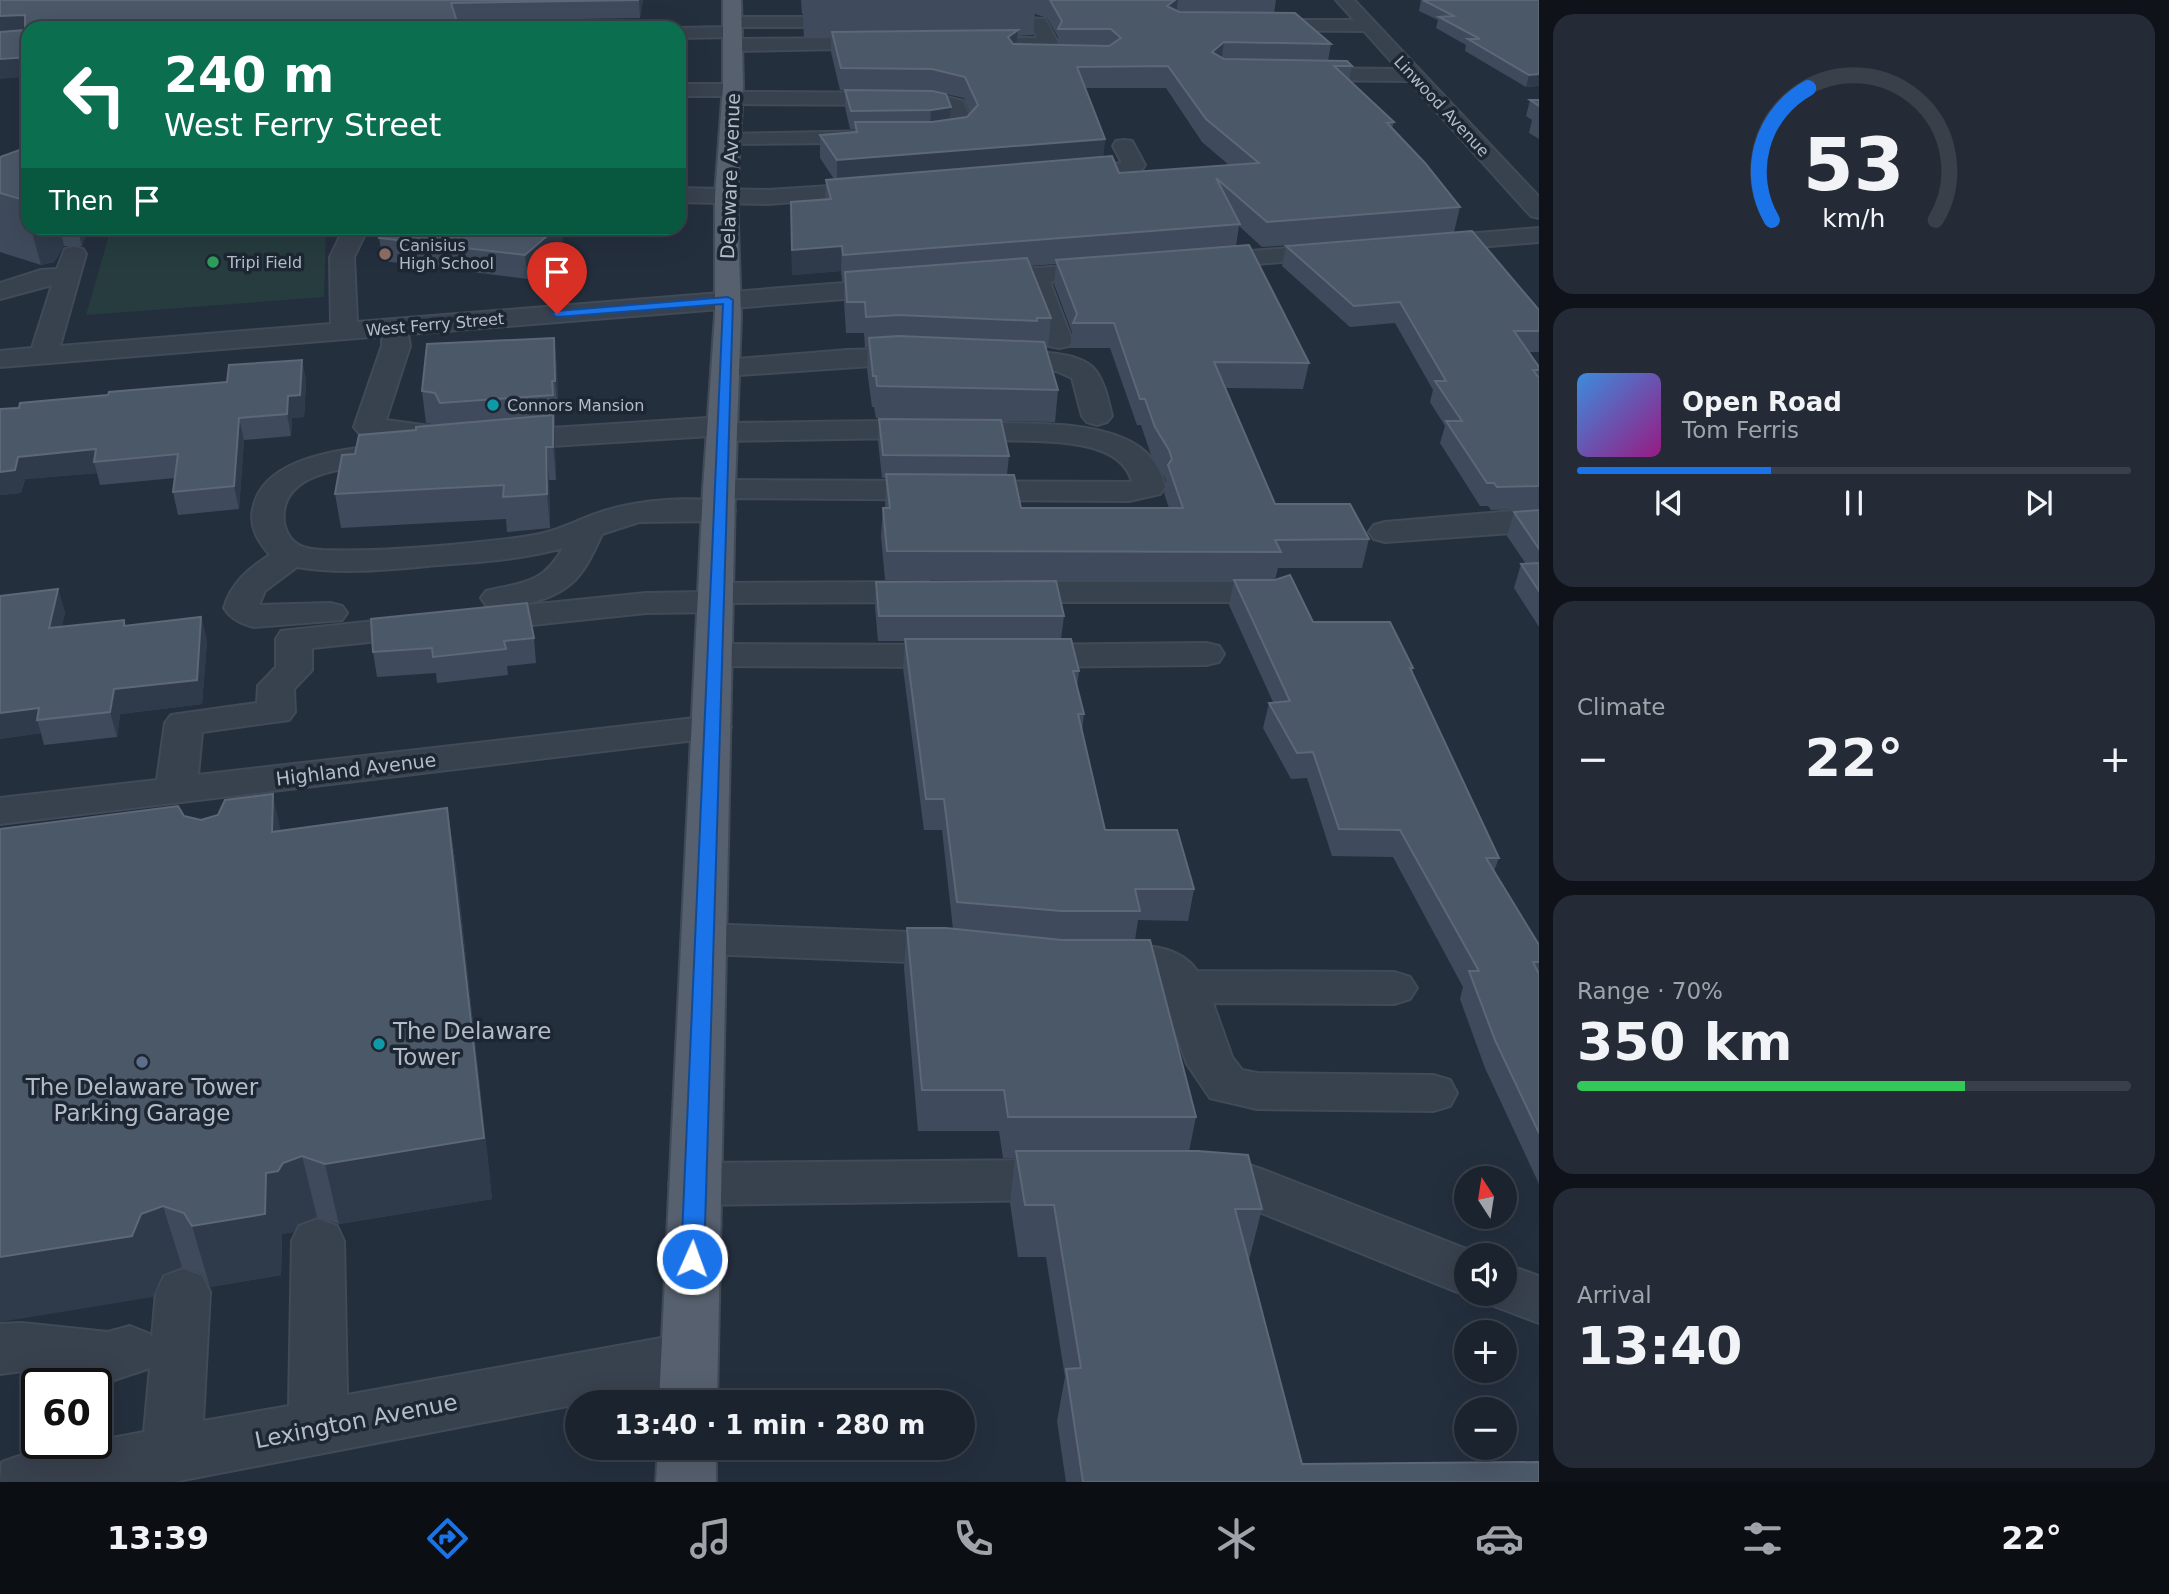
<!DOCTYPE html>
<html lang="en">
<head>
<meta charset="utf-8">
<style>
  :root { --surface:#1b232e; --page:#242b36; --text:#f1f3f6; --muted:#a0a4aa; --line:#39404a; --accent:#1a73e8 }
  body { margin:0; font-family:"DejaVu Sans",sans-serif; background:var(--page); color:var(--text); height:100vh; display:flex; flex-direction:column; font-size:26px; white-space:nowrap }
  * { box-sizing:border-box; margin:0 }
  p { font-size:23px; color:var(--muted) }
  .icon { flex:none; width:38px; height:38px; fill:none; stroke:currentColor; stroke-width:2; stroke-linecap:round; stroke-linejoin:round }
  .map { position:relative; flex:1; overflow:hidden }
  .details { display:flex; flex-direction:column; gap:14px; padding:14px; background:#0f1319; width:630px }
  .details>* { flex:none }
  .hud { position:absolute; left:21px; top:21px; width:665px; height:214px; border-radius:21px; box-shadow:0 7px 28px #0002,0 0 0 2px var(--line); background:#0b6e4f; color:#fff; overflow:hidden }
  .needle { width:46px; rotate:348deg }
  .fabs { position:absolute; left:1454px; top:1166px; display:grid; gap:14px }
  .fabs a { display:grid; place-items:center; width:63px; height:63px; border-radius:50%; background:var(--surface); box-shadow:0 7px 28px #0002,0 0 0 2px var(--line); font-size:35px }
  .speed { position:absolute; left:21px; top:1368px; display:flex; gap:14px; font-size:35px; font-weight:700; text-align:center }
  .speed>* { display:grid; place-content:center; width:91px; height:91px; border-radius:50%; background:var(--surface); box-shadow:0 7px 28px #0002,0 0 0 2px var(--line); line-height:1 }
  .speed .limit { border:4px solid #111; border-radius:10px; background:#fff; color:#111 }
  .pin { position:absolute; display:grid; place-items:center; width:60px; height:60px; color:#fff; margin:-72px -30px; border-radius:50% 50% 50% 0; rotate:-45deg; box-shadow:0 0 7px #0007 }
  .pin .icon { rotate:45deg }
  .me { position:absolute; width:77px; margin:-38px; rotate:2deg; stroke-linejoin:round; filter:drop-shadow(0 0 5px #0008) }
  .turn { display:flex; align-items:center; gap:24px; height:147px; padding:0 28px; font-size:32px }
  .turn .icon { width:91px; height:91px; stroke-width:2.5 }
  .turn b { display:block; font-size:49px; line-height:60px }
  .then { display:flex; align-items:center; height:66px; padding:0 28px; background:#0003; gap:14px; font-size:26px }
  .big { font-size:52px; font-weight:800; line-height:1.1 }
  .details .widget { flex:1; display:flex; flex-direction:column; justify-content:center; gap:10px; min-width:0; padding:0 24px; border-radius:21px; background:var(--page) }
  .details .dial { align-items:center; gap:0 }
  .dial svg { height:182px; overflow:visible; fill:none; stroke:var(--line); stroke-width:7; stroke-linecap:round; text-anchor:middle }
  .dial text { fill:var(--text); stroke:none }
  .song { display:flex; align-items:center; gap:21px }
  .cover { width:84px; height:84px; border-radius:10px; background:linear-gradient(135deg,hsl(210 70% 55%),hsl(310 70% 35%)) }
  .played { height:7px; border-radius:4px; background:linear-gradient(90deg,var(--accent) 35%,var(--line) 35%) }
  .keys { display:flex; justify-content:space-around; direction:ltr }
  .heat { display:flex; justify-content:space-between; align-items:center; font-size:38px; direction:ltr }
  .charge { height:10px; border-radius:5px; background:linear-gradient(90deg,#34c759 70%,var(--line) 0) }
  .trip { position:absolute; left:565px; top:1390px; width:410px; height:70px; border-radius:35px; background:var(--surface); box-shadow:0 7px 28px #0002,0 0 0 2px var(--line); font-weight:800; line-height:70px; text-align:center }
  .menu { display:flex; height:112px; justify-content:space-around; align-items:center; background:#0b0e12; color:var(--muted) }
  .menu .icon { width:49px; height:49px }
  .menu .current { color:var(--accent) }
  .menu b { font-size:32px; color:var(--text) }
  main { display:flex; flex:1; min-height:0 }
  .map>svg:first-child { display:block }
</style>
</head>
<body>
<main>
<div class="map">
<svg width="1539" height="1482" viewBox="0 0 1539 1482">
  <rect width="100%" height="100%" fill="#242f3e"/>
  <!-- green -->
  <path fill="#263c3f" d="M111 228H326L324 297 86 315Z"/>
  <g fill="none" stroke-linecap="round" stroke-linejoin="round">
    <!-- minor casing -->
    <g stroke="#414a57" stroke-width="4">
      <path id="minor" d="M1336 0H1354L1539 197V218L1531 216 1409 81 1297 80 1287 74 1297 68 1398 69 1364 31 1255 30 1246 25 1255 20H1354Z
        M981 16 1045 19 1058 43 1049 49 980 48 978 44 987 38H1037L1033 28 975 25 972 21 975 17Z
        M733 17H855L864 22 855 27H736L742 32 733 37 679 38 677 28 730 27 724 22Z
        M885 38 894 44 892 48 733 51 724 45 733 39Z
        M679 84H733L740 86 741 92 931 93 963 101 974 128 965 137 930 142 730 144 723 142 719 138 723 134 930 130 953 126 947 109 931 105 732 104 725 102 723 96H679Z
        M1124 140 1132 141 1145 165 1139 174 1066 182 1058 180 1055 175 1058 170 1066 168 1122 163 1113 146 1116 141Z
        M877 183 885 185 888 190 885 195 768 204 679 202V188L768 190Z
        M344 228H368L354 257 357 322 894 279 903 282 907 287 903 292 894 295 408 334 410 346 386 420 437 427 442 433 437 439C414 445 382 439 359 433L354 427 382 346V336L0 367V351L32 348 52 285 0 299V283L41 270 57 269 65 249 74 247 83 249 86 254 60 346 331 324 330 257Z
        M1539 228V242L1429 251 1420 249 1417 244 1420 239 1429 237Z
        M1338 244 1347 246 1350 251 1347 256 1202 269 1193 267 1190 262 1193 257 1202 255Z
        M1107 263 1116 265 1119 270 1116 275 1050 282 1072 340 1069 346 1059 348 1049 346 1046 340 1026 284 982 288 973 285 969 280 973 275 982 272Z
        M919 348 929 350 933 356 929 362 725 376 715 374 711 368 715 362 725 360 847 350Z
        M1000 352C1025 352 1078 349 1095 370 1105 383 1108 400 1112 416L1107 422 1097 425 1087 422 1082 416 1072 378 1056 371 990 366 986 360 990 354Z
        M723 417 736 423C825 422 914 419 1004 423 1044 424 1088 423 1125 439 1146 448 1160 465 1165 487L1160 494 1129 501 719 498 708 496 703 489 708 482 719 480 1132 482C1127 462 1109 452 1089 447 1059 440 1025 441 994 440 903 436 813 440 722 441L710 436 503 449 492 446 488 440 492 434 503 431Z
        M391 444 402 447 406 453 402 459C367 468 290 465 284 511 283 518 284 526 287 532 294 547 307 549 322 550 372 552 421 548 471 543 495 540 520 539 544 533 565 528 584 517 604 511 639 500 694 495 730 504L735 511 730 518 719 521 639 522 602 534C581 581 570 594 518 606L646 593 700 592 704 586 716 583 928 582 940 585 945 592 940 599 928 602 732 603 728 609 716 612 646 613 312 648V670L294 689 295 712 289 720 202 732 198 775 712 716 725 719 731 727 725 735 712 738 0 824V798L157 780 165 723 171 715 257 703 258 686 276 667V639L281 631 496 608 486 605 481 598 486 591C523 582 542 585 563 548 523 559 480 562 438 565 392 569 343 575 297 567L265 591 259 605 330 603 342 606 347 613 342 620 254 627C241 624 231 619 224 608 231 583 249 568 270 555 257 540 248 525 254 505 267 455 348 449 391 444Z
        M1513 511H1539V531L1385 542 1374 539 1369 532 1374 525 1385 522Z
        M1006 582H1270L1282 585 1287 592 1282 599 1270 602H1006L994 599 989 592 994 585Z
        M1206 643 1219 646 1224 654 1219 662 1206 665 1024 667 1011 664 1006 656 1011 648 1024 645Z
        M714 644 957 645 970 648 975 656 970 664 957 667 714 666 701 663 696 655 701 647Z
        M704 924 909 932 957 936 973 941 979 952 973 963 957 968 909 962 704 954 688 950 682 939 688 928Z
        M1104 945C1135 945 1178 942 1197 971L1394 972 1410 977 1417 988 1410 999 1394 1004 1213 1003 1232 1057 1242 1070 1257 1073 1433 1075 1450 1080 1457 1093 1450 1106 1433 1111 1257 1109 1210 1098 1187 1064 1157 981C1135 973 1111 979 1088 972L1082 961 1088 950Z
        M1064 1160 1082 1166 1090 1180 1082 1194 1064 1200 695 1205 677 1199 669 1184 677 1169 695 1163Z
        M1204 1162 1246 1164 1264 1170 1482 1255H1466V1293H1470L1466 1295 1447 1288 1242 1205 1204 1202 1186 1196 1178 1182 1186 1168Z
        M318 1219 337 1226 344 1241 347 1395 689 1333 709 1341 717 1358 709 1375 689 1383 578 1402V1404L173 1482H0L2 1462C31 1451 64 1444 96 1444V1441L144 1432 150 1368 108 1382 22 1371 0 1374V1324L22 1323 108 1332 130 1326 150 1334 152 1338 156 1292 164 1276 183 1269 202 1276 210 1292 203 1421 289 1406 292 1241 299 1226Z
        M1505 1264 1539 1276V1323L1486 1303 1481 1293H1505Z"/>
    </g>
    <!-- major casing -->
    <g stroke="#414a57" stroke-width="4">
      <path id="major" d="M723 0H741L743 86 737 196 741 315 735 489 717 1402H659L703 489 715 315V196L723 86Z
        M658 1447H716V1482H656Z"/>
    </g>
    <!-- minor -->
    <use href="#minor" fill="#38414e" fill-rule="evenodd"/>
    <!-- major -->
    <use href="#major" fill="#56606e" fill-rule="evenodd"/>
  </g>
  <!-- wall -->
  <path fill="#3f4b5c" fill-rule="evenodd" d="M0 0H643L640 18 456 21Z
    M801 0H1276L1274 13 1331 44 1328 61 1352 66 1349 81 1394 122 1392 128 1460 207 1454 232 1262 247 1239 226 1236 246 1309 363 1303 389 1225 388 1275 504 1369 539 1362 568H1278L1275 580 1313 622 1413 668 1412 672 1499 858 1494 871 1539 945V1184L1485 1068 1460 999 1463 987 1393 857 1332 856 1307 778 1291 779 1263 728 1269 703 1273 702 1229 605 1234 581 885 580 881 536 883 508H885L886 478H882L878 441 879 419H883L876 418 874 407H872L867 369 868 347 865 348 864 333H846L844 302V281H842L841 271 792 275 791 202 825 199 826 180 834 179 820 158V135L855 132V129H850L845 107V90H931H840L831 52V37L804 38 803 14H802ZM1035 14 1047 18 1058 37 1057 45 1017 44V36L1033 35ZM1085 88H1166L1202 142 1229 165 1119 173 1103 156 1105 139ZM946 94 964 98 970 113 967 117 950 119ZM1056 264 1054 284 1072 332 1070 348H1110L1137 425H1141L1151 455 1165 478 1166 481 1164 493 1169 508H1021L1007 475 1009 456 1001 421 1055 422 1058 390 1046 348H1048L1051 318 1030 266Z
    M1421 0H1539V86L1526 87 1465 51 1466 45 1436 28 1438 20 1419 11Z
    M1530 100H1539V139L1529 133 1532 120 1526 116Z
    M28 147V228H88L82 246H64L54 262 41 265 0 252V157Z
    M369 228H562L563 245 528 279 383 261 379 238 382 231H369Z
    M1286 246 1539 310V352H1529L1539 367V509L1491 510 1488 506H1480L1440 443 1445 426 1430 402 1433 390 1395 323 1350 327 1282 266Z
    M554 338 557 369 558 413H555V427H554L555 448 556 480H549L550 528 507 532 506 519 341 528 335 494 355 454 438 425 426 423 422 391Z
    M302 360 306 381 304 417 292 418 291 436 244 440 239 509 178 515 173 492 175 478 100 485 97 473 25 479 21 493 0 495V409L108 395 227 382Z
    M1539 510V627L1514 588 1521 564H1526L1507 536 1514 512Z
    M876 582 1064 616 1061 639 1079 671 1077 687 1084 714 1082 731 1105 830 1194 889 1188 921 1138 920 1135 940 1196 1117 1189 1151 1262 1209 1249 1260 1302 1464 1539 1482H1066L1057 1421 1065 1377 1046 1257H1018L1010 1203 1015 1158H1003L999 1131H918L904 968 907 928 953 929 942 830H924L903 668 905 641H878L875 607Z
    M58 589 65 613 61 627 124 620 126 626 201 617 207 641 202 704 120 714 117 737 44 745 41 733 0 739Z
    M534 638 536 663 507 666 508 675 437 683 436 673 377 677 373 652Z
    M447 808 456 866 492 1199 339 1224 317 1217 298 1224 293 1232 282 1234 281 1275 210 1287 203 1274 182 1267 162 1275 153 1297 184 816 201 820 281 830Z"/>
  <!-- shaded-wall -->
  <path fill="#2f3b4b" d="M639 0H643L640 18Z
    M1175 0H1178L1176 17 1167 6Z
    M25 15 28 33 0 35V16Z
    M1018 30 1016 50 1008 37Z
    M1224 42 1221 63 1212 52Z
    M28 57V77L0 79V59Z
    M1539 74V86L1526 87 1529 75Z
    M951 107 949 124 930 127 931 110Z
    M1105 139 1103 162 837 184V160Z
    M28 199V215L24 200Z
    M31 228H60L64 246 54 262 41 265Z
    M77 228H88L82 246Z
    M556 228H562L563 245 528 279 525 255Z
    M842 246 841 271 792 275V250Z
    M554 338 557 369 558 413 555 381Z
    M302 360 306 381 304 417 292 418 291 436 287 414 288 396Z
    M552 381 555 413V427L553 395Z
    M553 415 555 448 556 480 553 447Z
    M239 418 244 440 239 509 234 486Z
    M546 447 549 480 550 528 547 494Z
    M96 449 94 462 97 473 25 479 21 493 0 495V472L18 457Z
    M58 589 65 613 56 653 49 628Z
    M201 617 207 641 202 704 120 714 117 737 110 712 114 689Z
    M39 708 37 720 41 733 0 739V713Z
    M273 794 285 852 272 832Z
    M447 808 456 866 492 1199 339 1224 325 1164Z
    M302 1156 317 1217 298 1224 293 1232 282 1234 281 1275 210 1287 192 1226 266 1173 283 1163Z
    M163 1206 182 1267 162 1275 153 1297 0 1322V1257L141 1214Z"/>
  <!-- building -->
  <path fill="#4b5868" stroke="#5c6777" stroke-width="2" d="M0 0H639L451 3 459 28H28V57L0 59V32L25 30V15L0 16Z
    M1050 0H1175L1167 6 1179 12 1295 13 1331 44 1224 42 1212 52 1224 59 1347 61 1352 66H1334L1394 122 1387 123 1425 163 1460 207 1267 222 1216 178 1240 224 843 255 842 246 792 250 791 202 831 199 826 180 1112 156 1119 173 1259 163 1206 119 1168 66 1077 67 1105 139 837 160 820 135 857 132 855 122H932L967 117 978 105 965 77 932 69 841 68 832 32 1018 30 1008 37 1013 44 1109 46 1121 38 1111 29H1058L1062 21Z
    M1423 0H1539V74L1529 75 1468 39H1480L1439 17 1454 16Z
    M845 90 932 91 946 94 951 107 931 110 851 111Z
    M1530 100H1539V106Z
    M28 147V199L24 200 0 193V157Z
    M383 228H556L525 255 379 238Z
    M1472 231 1539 310V331H1514L1539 367V370H1533L1539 378V486L1497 487 1494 483H1487L1446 421H1462L1435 381H1446L1400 302 1354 306 1286 246Z
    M1249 245 1309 363 1214 362 1275 504H1350L1369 539 1275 540 1281 552 887 551 883 508H890L886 474 1014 475 1021 508H1183L1168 465 1172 459 1169 450 1155 427 1145 399H1140L1114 323H1073L1077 314 1056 260Z
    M1027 258 1051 318H1037V321L899 315 866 317 865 302H847L845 272Z
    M898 336 1044 342 1058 390 877 386 876 376H873L869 338Z
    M554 338 555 381H552L553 395 440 403 435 393 422 391 427 344Z
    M302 360 300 395 288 396 287 414 239 418 234 486 173 492 178 454 94 462 96 449 18 457 15 470 0 472V409L19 408 20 403 108 395 109 392 227 382 229 365Z
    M553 415V447H546L547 494 503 497 504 485 335 494 342 455 355 454 359 435 416 430V427Z
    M879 419 1001 420 1009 456 883 455Z
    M1539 510V549L1514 512Z
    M1539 563V591L1521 564Z
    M1290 575 1313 622H1390L1413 668H1410L1499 858H1486L1539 945V962H1533L1539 974V1133L1495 1040 1469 971H1479L1400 830 1339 829 1313 752 1297 753 1269 703 1290 701 1234 580H1275Z
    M1056 581 1064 616H879L876 582Z
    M58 589 49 628 124 620V626L201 617 197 680 114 689 110 712 37 720 39 708 0 713V596Z
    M527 603 534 638 504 641 506 649 433 657 432 648 373 652 371 619Z
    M905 639H1071L1079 671H1073L1084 714H1078L1105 830H1177L1194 889H1135L1140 911H1061L957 902 944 799H926Z
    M273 794 272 832 447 808 484 1138 325 1164 302 1156 283 1163 278 1171 266 1173 265 1214 192 1226 184 1213 163 1206 141 1214 132 1236 0 1257V829L178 806 184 816 201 820 218 815 225 800Z
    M907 928H946L1062 940H1150L1196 1117H1008L1004 1090H922Z
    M1016 1151H1198L1248 1155 1262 1209H1235L1302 1464 1539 1462V1482H1083L1066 1369 1081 1368 1054 1205H1025Z"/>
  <!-- route -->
  <path fill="#1a73e8" stroke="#114b97" stroke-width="2" d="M728 297 733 300 704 1259 700 1265 692 1268 685 1265 681 1259 723 304 557 317 552 314 557 311Z"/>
  <!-- markers -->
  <circle fill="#8d6e63" stroke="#1d2633" stroke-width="2.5" cx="385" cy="254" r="7"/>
  <circle fill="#2e9e5b" stroke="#1d2633" stroke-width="2.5" cx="213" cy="262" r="7"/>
  <g fill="#0f9aa8" stroke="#1d2633" stroke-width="2.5">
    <circle cx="493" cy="405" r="7"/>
    <circle cx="379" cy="1044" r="7"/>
  </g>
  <circle fill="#5c6f8a" stroke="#1d2633" stroke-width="2.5" cx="142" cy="1062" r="7"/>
  <g text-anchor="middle" stroke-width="7" stroke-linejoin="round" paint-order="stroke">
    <!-- far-street labels -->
    <g font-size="16" fill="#b4bcc9" stroke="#1d2633">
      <text transform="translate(1442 106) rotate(47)" y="6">Linwood Avenue</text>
      <text transform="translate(435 324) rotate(-5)" y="6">West Ferry Street</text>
    </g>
    <!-- far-poi labels -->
    <g font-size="16" fill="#b4bcc9" stroke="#1d2633" text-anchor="start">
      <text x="399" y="251">Canisius<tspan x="399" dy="18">High School</tspan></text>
      <text x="227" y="268">Tripi Field</text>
      <text x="507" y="411">Connors Mansion</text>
    </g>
    <!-- street labels -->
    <g font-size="19" fill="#b4bcc9" stroke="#1d2633">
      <text transform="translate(730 176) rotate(-88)" y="7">Delaware Avenue</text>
      <text transform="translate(356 769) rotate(-7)" y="7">Highland Avenue</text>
    </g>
    <!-- near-poi labels -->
    <g font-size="23" fill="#b4bcc9" stroke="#1d2633" text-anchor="start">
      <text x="393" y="1039">The Delaware<tspan x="393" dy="26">Tower</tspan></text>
      <text x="142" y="1095" text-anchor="middle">The Delaware Tower<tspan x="142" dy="26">Parking Garage</tspan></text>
    </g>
    <!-- near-street labels -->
    <g font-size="23" fill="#b4bcc9" stroke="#1d2633">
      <text transform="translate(356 1421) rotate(-11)" y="8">Lexington Avenue</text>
    </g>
  </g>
</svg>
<div class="fabs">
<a><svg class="needle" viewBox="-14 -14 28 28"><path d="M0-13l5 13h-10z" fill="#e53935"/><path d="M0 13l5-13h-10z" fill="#a0a4aa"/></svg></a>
<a><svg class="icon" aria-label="sound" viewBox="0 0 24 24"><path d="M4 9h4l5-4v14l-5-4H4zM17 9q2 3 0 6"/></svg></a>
<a>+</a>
<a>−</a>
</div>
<div class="speed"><div class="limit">60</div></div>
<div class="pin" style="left:557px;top:314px;background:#d93025"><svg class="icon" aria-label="arrive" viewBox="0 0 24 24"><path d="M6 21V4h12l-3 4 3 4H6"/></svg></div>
<svg class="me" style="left:692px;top:1259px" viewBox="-20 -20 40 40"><circle r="17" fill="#1a73e8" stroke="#fff" stroke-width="3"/><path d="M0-11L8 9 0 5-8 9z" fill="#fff"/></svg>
<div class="trip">13:40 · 1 min · 280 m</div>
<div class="hud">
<div class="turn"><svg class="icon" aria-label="left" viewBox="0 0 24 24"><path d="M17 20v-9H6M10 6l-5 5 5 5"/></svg><div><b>240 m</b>West Ferry Street</div></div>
<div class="then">Then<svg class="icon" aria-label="arrive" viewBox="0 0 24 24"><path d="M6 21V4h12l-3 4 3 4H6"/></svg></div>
</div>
</div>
<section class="details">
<div class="widget dial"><svg viewBox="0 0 100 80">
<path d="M14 69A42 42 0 1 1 86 69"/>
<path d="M14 69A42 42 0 0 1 30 11" stroke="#1a73e8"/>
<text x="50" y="56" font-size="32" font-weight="700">53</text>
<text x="50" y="72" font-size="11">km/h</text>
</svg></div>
<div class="widget">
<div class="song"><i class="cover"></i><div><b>Open Road</b><p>Tom Ferris</p></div></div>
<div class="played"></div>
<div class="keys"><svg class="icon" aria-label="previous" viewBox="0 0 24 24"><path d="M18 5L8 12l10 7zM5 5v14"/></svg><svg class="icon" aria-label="pause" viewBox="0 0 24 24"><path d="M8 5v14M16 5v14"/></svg><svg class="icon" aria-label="next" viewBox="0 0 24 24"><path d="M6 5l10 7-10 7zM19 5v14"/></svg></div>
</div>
<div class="widget"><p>Climate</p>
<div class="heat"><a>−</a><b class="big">22°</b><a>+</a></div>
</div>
<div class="widget"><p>Range · 70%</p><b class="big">350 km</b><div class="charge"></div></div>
<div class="widget"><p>Arrival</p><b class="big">13:40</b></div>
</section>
</main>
<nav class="menu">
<b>13:39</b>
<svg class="icon current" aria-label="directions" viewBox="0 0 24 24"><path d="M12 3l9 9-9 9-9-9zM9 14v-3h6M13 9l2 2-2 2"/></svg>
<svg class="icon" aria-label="music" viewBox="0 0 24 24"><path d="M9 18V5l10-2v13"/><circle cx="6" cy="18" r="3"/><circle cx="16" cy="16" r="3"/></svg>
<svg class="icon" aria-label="phone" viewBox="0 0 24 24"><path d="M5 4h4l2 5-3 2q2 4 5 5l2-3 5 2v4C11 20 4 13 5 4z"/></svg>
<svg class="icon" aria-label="climate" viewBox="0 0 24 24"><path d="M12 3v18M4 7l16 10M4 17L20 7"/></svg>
<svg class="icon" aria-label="car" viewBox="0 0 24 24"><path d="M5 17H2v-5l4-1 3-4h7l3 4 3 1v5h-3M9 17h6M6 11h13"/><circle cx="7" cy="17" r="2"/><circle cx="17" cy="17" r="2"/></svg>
<svg class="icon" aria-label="filters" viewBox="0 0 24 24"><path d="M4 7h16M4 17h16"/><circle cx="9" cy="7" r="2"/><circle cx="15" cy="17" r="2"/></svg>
<b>22°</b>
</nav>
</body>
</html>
